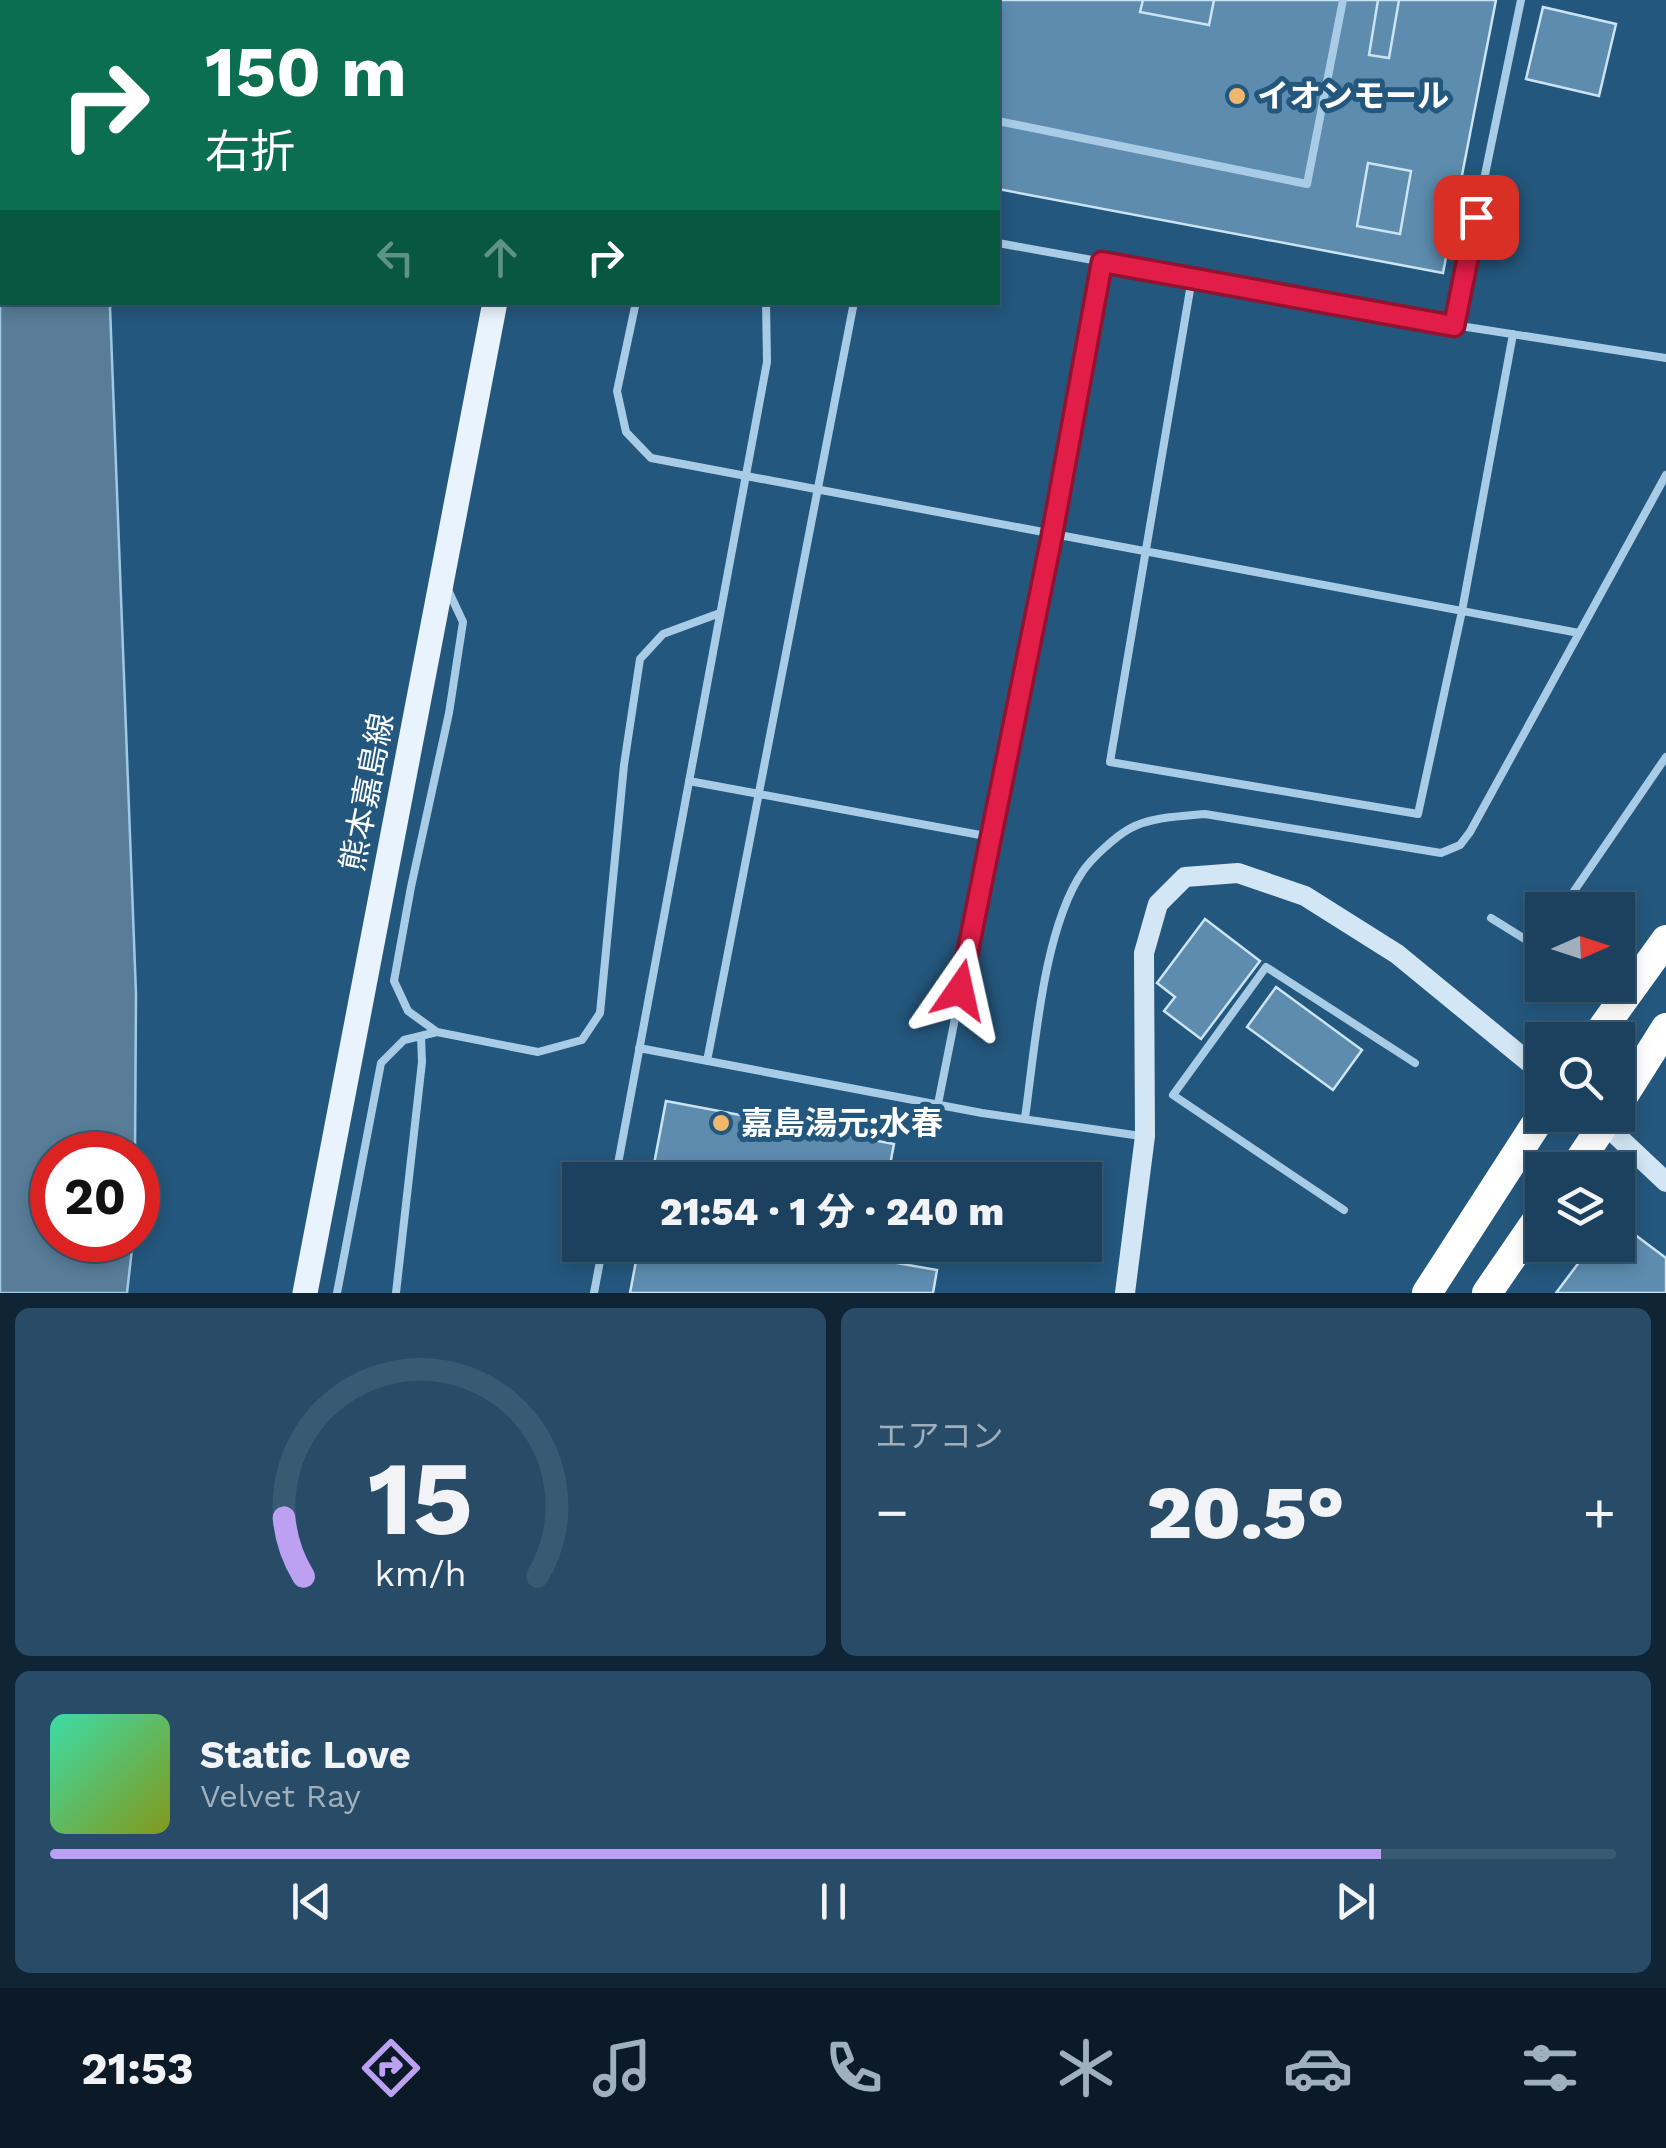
<!DOCTYPE html>
<html lang="ja">
<head>
<meta charset="utf-8">
<style>
  :root { --surface:#1b415e; --page:#284c67; --text:#f1f3f6; --muted:#a0afbc; --line:#395a73; --accent:#bca0f2 }
  body { margin:0; font-family:"Work Sans","Noto Sans JP",sans-serif; background:var(--page); color:var(--text); height:100vh; display:flex; flex-direction:column; font-size:38px; white-space:nowrap }
  * { box-sizing:border-box; margin:0 }
  p { font-size:32px; color:var(--muted) }
  .icon { flex:none; width:55px; height:55px; fill:none; stroke:currentColor; stroke-width:2; stroke-linecap:round; stroke-linejoin:round }
  .map { position:relative; height:1293px; overflow:hidden }
  .side { display:flex; flex-direction:column; gap:15px; padding:15px; background:#0f2434; flex:1 }
  .side>* { flex:none }
  .hud { position:absolute; left:0px; top:0px; width:1000px; height:305px; box-shadow:0 5px 15px #0003,0 0 0 2px var(--line); background:#0b6e4f; color:#fff; overflow:hidden }
  .needle { width:65px; rotate:87deg }
  .buttons { position:absolute; left:1525px; top:892px; display:grid; gap:20px }
  .buttons a { display:grid; place-items:center; width:110px; height:110px; border-radius:0px; background:var(--surface); box-shadow:0 5px 15px #0003,0 0 0 2px var(--line); font-size:50px }
  .speed { position:absolute; left:30px; top:1132px; display:flex; gap:20px; font-size:50px; font-weight:700; text-align:center }
  .speed>* { display:grid; place-content:center; width:130px; height:130px; border-radius:50%; background:var(--surface); box-shadow:0 5px 15px #0003,0 0 0 2px var(--line); line-height:1 }
  .speed .limit { border:15px solid #d22; background:#fff; color:#111 }
  .pin { position:absolute; display:grid; place-items:center; width:85px; height:85px; color:#fff; margin:-42px; border-radius:20px; box-shadow:0 5px 15px #0006 }
  .me { position:absolute; width:110px; margin:-55px; rotate:11deg; stroke-linejoin:round; filter:drop-shadow(0 0 8px #0008) }
  .turn { display:flex; align-items:center; gap:35px; height:210px; padding:0 40px; font-size:45px }
  .turn .icon { width:130px; height:130px; stroke-width:2.5 }
  .turn b { display:block; font-size:70px; line-height:85px }
  .lanes { display:flex; align-items:center; height:95px; padding:0 40px; background:#0003; justify-content:center; gap:50px; direction:ltr }
  .lanes .off { opacity:.35 }
  .big { font-size:75px; font-weight:800; line-height:1.1 }
  .side .tile { flex:1; display:flex; flex-direction:column; justify-content:center; gap:15px; min-width:0; padding:0 35px; border-radius:15px; background:var(--page) }
  .side .dial { align-items:center; gap:0 }
  .dial svg { height:260px; overflow:visible; fill:none; stroke:var(--line); stroke-width:7; stroke-linecap:round; text-anchor:middle }
  .dial text { fill:var(--text); stroke:none }
  .song { display:flex; align-items:center; gap:30px }
  .cover { width:120px; height:120px; border-radius:15px; background:linear-gradient(135deg,hsl(160 70% 55%),hsl(70 70% 35%)) }
  .played { height:10px; border-radius:5px; background:linear-gradient(90deg,var(--accent) 85%,var(--line) 85%) }
  .keys { display:flex; justify-content:space-around; direction:ltr }
  .heat { display:flex; justify-content:space-between; align-items:center; font-size:55px; direction:ltr }
  .side .tiles { flex:1; display:grid; gap:15px; grid-template-columns:1fr 1fr }
  .tile:last-child { grid-column:span 2 }
  .trip { position:absolute; left:562px; top:1162px; width:540px; height:100px; border-radius:0px; background:var(--surface); box-shadow:0 5px 15px #0003,0 0 0 2px var(--line); font-weight:800; line-height:100px; text-align:center }
  .menu { display:flex; height:160px; justify-content:space-around; align-items:center; background:#0b1a26; color:var(--muted) }
  .menu .icon { width:70px; height:70px }
  .menu .selected { color:var(--accent) }
  .menu b { font-size:45px; color:var(--text) }
  .map>svg:first-child { display:block }
</style>
</head>
<body>
<div class="map">
<svg width="1666" height="1293" viewBox="0 0 1666 1293">
  <rect width="100%" height="100%" fill="#24577d"/>
  <!-- water -->
  <path fill="#597d98" stroke="#9dc9e6" stroke-width="2.5" d="M0 0 135 2H2V302L115 303 110 307 136 994 135 1155H52V1240H133L127 1293H0Z"/>
  <g fill="none" stroke-linecap="round" stroke-linejoin="round">
    <!-- stream -->
    <path stroke="#9dc9e6" stroke-width="10" d="M278 2 279 0"/>
  </g>
  <!-- building -->
  <path fill="#5d8cae" stroke="#cbe4f4" stroke-width="2.5" d="M782 0H1496L1443 273 998 189V2H782Z
    M1143 0H1214L1209 25 1140 12Z
    M1378 0H1399L1389 58 1369 55Z
    M1543 7 1616 24 1599 96 1526 79Z
    M1368 163 1411 171 1400 234 1357 226Z
    M1205 919 1260 961 1201 1039 1164 1011 1175 997 1157 983Z
    M1276 987 1362 1050 1333 1090 1247 1027Z
    M666 1101 894 1144 890 1165 912 1169 910 1180H651Z
    M1618 1222 1666 1258V1293H1556L1592 1245H1618Z
    M639 1245H876L874 1259 937 1270 933 1293H630Z"/>
  <g fill="none" stroke-linecap="round" stroke-linejoin="round">
    <!-- lane -->
    <path stroke="#a8cce6" stroke-width="8" d="M692 2V0
      M804 2V0
      M952 2V0
      M998 121 1307 184 1343 0
      M998 243 1454 325 1666 358
      M1192 278 1110 762 1418 814 1462 611 1513 334
      M636 302 617 391 626 432 651 458 1579 633
      M1454 325 1521 0
      M449 592 463 622 449 713 411 887 394 981 408 1011 437 1032 538 1052 582 1040 600 1013 624 765 640 659 663 634 720 613
      M689 781 991 837
      M1561 910 1666 757
      M1491 918 1536 946 1542 937
      M639 1048 982 1113 1141 1136
      M707 1061 854 302
      M938 1104 1051 535 1102 262
      M1025 1118C1035 1048 1043 929 1083 871 1092 858 1115 837 1129 829 1150 817 1182 816 1205 814L1441 853 1460 845 1470 832 1666 475
      M615 1180 767 362 766 302
      M1344 1210 1173 1095 1266 967 1415 1063
      M337 1293 381 1063 404 1040 437 1032
      M396 1293 422 1062 421 1036
      M594 1293 603 1245"/>
    <!-- secondary -->
    <path stroke="#d2e6f5" stroke-width="20" d="M1598 1118 1666 1182
      M1125 1293 1145 1136 1144 953 1158 904 1185 877 1238 873 1305 896 1397 954 1542 1073"/>
    <!-- primary -->
    <path stroke="#e9f3fd" stroke-width="25" d="M553 2V0
      M305 1293 495 302"/>
    <!-- highway -->
    <path stroke="#fff" stroke-width="30" d="M1594 1040 1666 940
      M1618 1104 1666 1028
      M1573 1170 1610 1115
      M1427 1293 1542 1115
      M1487 1293 1542 1213"/>
  </g>
  <g fill="none" stroke-linecap="round" stroke-linejoin="round">
    <!-- route casing -->
    <g stroke="#92132f" stroke-width="25">
      <path id="route" d="M960 990 1052 535 1102 262 1454 326 1476 217"/>
    </g>
    <!-- route -->
    <use href="#route" stroke="#e11d48" stroke-width="18"/>
  </g>
  <!-- markers -->
  <g fill="#f0b86c" stroke="#24577d" stroke-width="4">
    <circle cx="1237" cy="96" r="10"/>
    <circle cx="721" cy="1123" r="10"/>
  </g>
  <g text-anchor="middle" stroke-width="10" stroke-linejoin="round" paint-order="stroke">
    <!-- poi labels -->
    <g font-size="32" font-weight="bold" fill="#fff" stroke="#24577d" text-anchor="start">
      <text x="1257" y="107">イオンモール</text>
      <text x="741" y="1134">嘉島湯元;水春</text>
    </g>
    <!-- street labels -->
    <g font-size="32" fill="#fff" stroke="#24577d">
      <text transform="translate(367 792) rotate(-79)" y="11">熊本嘉島線</text>
    </g>
  </g>
</svg>
<div class="buttons">
<a><svg class="needle" viewBox="-14 -14 28 28"><path d="M0-13l5 13h-10z" fill="#e53935"/><path d="M0 13l5-13h-10z" fill="#a0afbc"/></svg></a>
<a><svg class="icon" aria-label="search" viewBox="0 0 24 24"><circle cx="10" cy="10" r="6"/><path d="M15 15l6 6"/></svg></a>
<a><svg class="icon" aria-label="layers" viewBox="0 0 24 24"><path d="M12 4l9 5-9 5-9-5zM3 14l9 5 9-5"/></svg></a>
</div>
<div class="speed"><div class="limit">20</div></div>
<div class="pin" style="left:1476px;top:217px;background:#d93025"><svg class="icon" aria-label="arrive" viewBox="0 0 24 24"><path d="M6 21V4h12l-3 4 3 4H6"/></svg></div>
<svg class="me" style="left:960px;top:990px" viewBox="-20 -20 40 40"><path d="M0-17L14 15 0 8-14 15z" fill="#e11d48" stroke="#fff" stroke-width="4"/></svg>
<div class="trip">21:54 · 1 分 · 240 m</div>
<div class="hud">
<div class="turn"><svg class="icon" aria-label="right" viewBox="0 0 24 24"><path d="M7 20v-9h11M14 6l5 5-5 5"/></svg><div><b>150 m</b>右折</div></div>
<div class="lanes"><svg class="icon off" aria-label="left" viewBox="0 0 24 24"><path d="M17 20v-9H6M10 6l-5 5 5 5"/></svg><svg class="icon off" aria-label="ahead" viewBox="0 0 24 24"><path d="M12 20V5M6 11l6-6 6 6"/></svg><svg class="icon" aria-label="right" viewBox="0 0 24 24"><path d="M7 20v-9h11M14 6l5 5-5 5"/></svg></div>
</div>
</div>
<section class="side">
<div class="tiles">
<div class="tile dial"><svg viewBox="0 0 100 80">
<path d="M14 69A42 42 0 1 1 86 69"/>
<path d="M14 69A42 42 0 0 1 8 51" stroke="#bca0f2"/>
<text x="50" y="56" font-size="32" font-weight="700">15</text>
<text x="50" y="72" font-size="11">km/h</text>
</svg></div>
<div class="tile"><p>エアコン</p>
<div class="heat"><a>−</a><b class="big">20.5°</b><a>+</a></div>
</div>
<div class="tile">
<div class="song"><i class="cover"></i><div><b>Static Love</b><p>Velvet Ray</p></div></div>
<div class="played"></div>
<div class="keys"><svg class="icon" aria-label="previous" viewBox="0 0 24 24"><path d="M18 5L8 12l10 7zM5 5v14"/></svg><svg class="icon" aria-label="pause" viewBox="0 0 24 24"><path d="M8 5v14M16 5v14"/></svg><svg class="icon" aria-label="next" viewBox="0 0 24 24"><path d="M6 5l10 7-10 7zM19 5v14"/></svg></div>
</div>
</div>
</section>
<nav class="menu">
<b>21:53</b>
<svg class="icon selected" aria-label="directions" viewBox="0 0 24 24"><path d="M12 3l9 9-9 9-9-9zM9 14v-3h6M13 9l2 2-2 2"/></svg>
<svg class="icon" aria-label="music" viewBox="0 0 24 24"><path d="M9 18V5l10-2v13"/><circle cx="6" cy="18" r="3"/><circle cx="16" cy="16" r="3"/></svg>
<svg class="icon" aria-label="phone" viewBox="0 0 24 24"><path d="M5 4h4l2 5-3 2q2 4 5 5l2-3 5 2v4C11 20 4 13 5 4z"/></svg>
<svg class="icon" aria-label="climate" viewBox="0 0 24 24"><path d="M12 3v18M4 7l16 10M4 17L20 7"/></svg>
<svg class="icon" aria-label="car" viewBox="0 0 24 24"><path d="M5 17H2v-5l4-1 3-4h7l3 4 3 1v5h-3M9 17h6M6 11h13"/><circle cx="7" cy="17" r="2"/><circle cx="17" cy="17" r="2"/></svg>
<svg class="icon" aria-label="filters" viewBox="0 0 24 24"><path d="M4 7h16M4 17h16"/><circle cx="9" cy="7" r="2"/><circle cx="15" cy="17" r="2"/></svg>
</nav>
</body>
</html>
